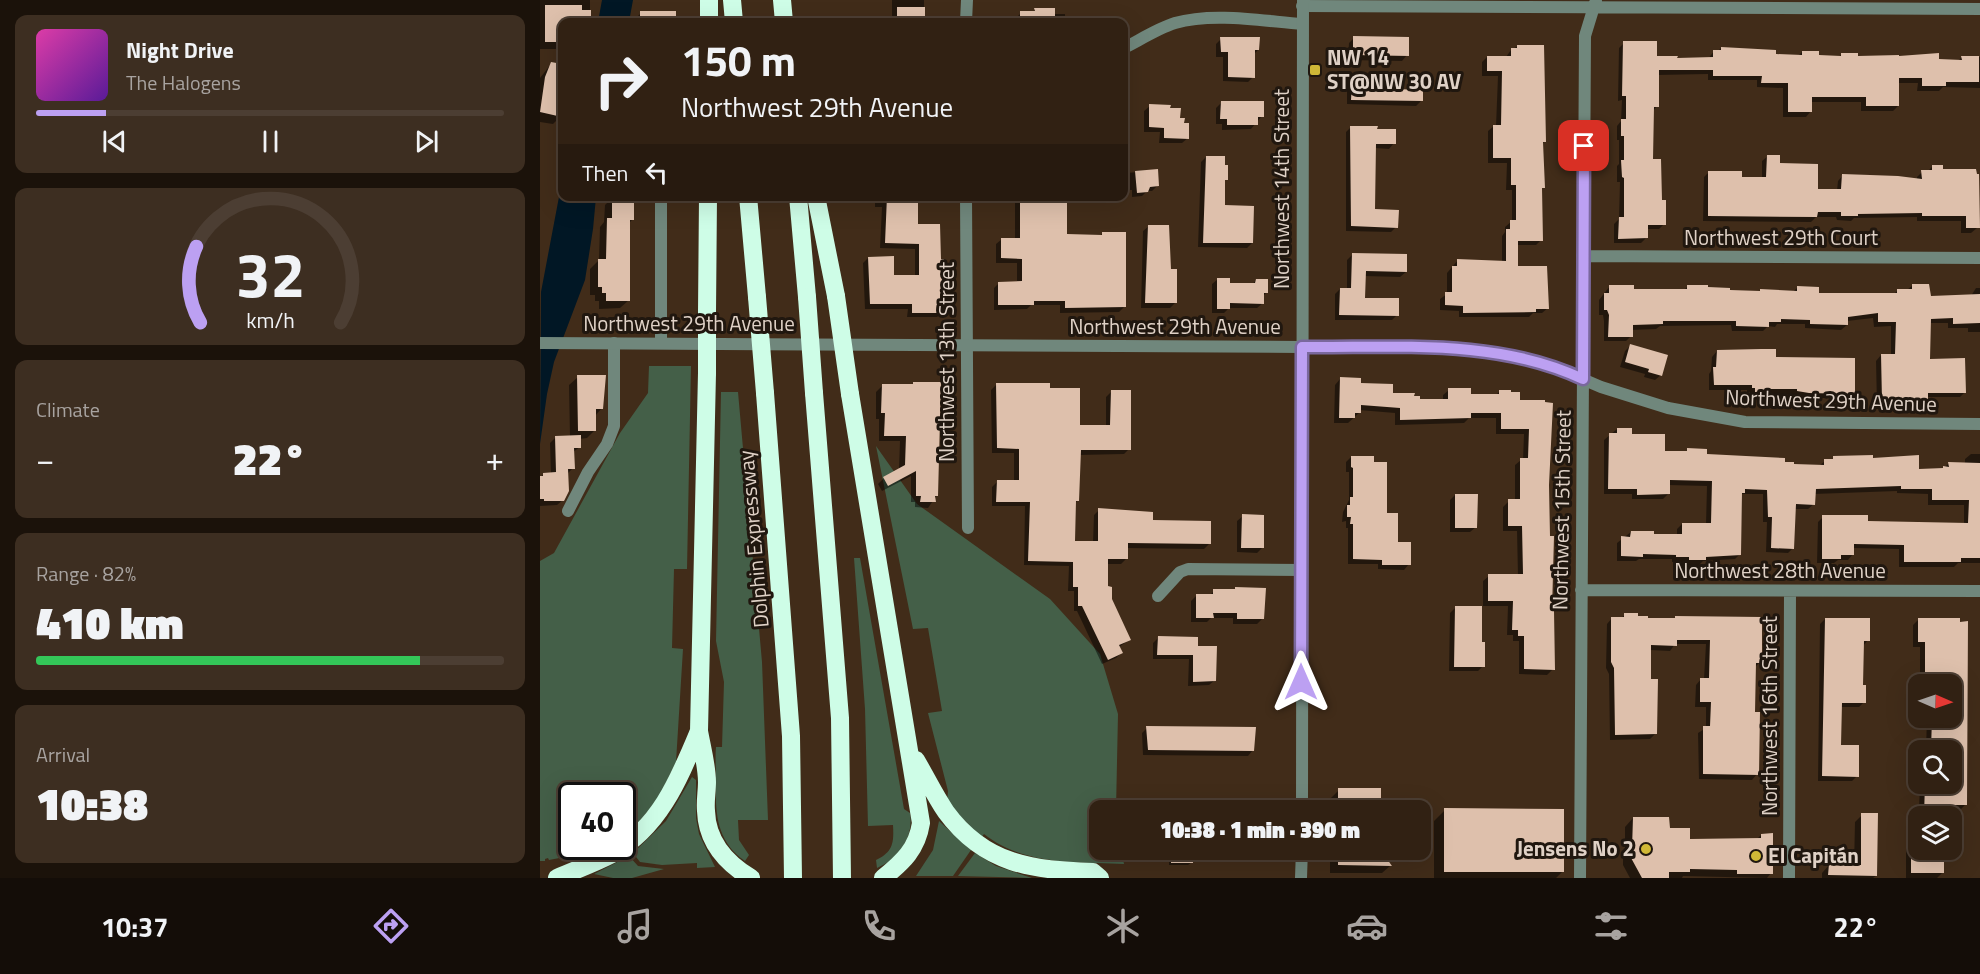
<!DOCTYPE html>
<html lang="en">
<head>
<meta charset="utf-8">
<style>
  :root { --surface:#312113; --page:#3d2e21; --text:#f1f3f6; --muted:#a8a3a0; --line:#4c3e33; --accent:#bca0f2 }
  body { margin:0; font-family:"Titillium Web",sans-serif; background:var(--page); color:var(--text); height:100vh; display:flex; flex-direction:column; font-size:22px; white-space:nowrap }
  * { box-sizing:border-box; margin:0 }
  p { font-size:20px; color:var(--muted) }
  .icon { flex:none; width:33px; height:33px; fill:none; stroke:currentColor; stroke-width:2; stroke-linecap:round; stroke-linejoin:round }
  .map { position:relative; flex:1; overflow:hidden }
  .drawer { display:flex; flex-direction:column; gap:15px; padding:15px; background:#1b120a; width:540px }
  .drawer>* { flex:none }
  .hud { position:absolute; left:18px; top:18px; width:570px; height:183px; border-radius:12px; box-shadow:0 6px 24px #0002,0 0 0 2px var(--line); background:#312113; color:var(--text); overflow:hidden }
  .needle { width:39px; rotate:92deg }
  .buttons { position:absolute; left:1368px; top:674px; display:grid; gap:12px }
  .buttons a { display:grid; place-items:center; width:54px; height:54px; border-radius:12px; background:var(--surface); box-shadow:0 6px 24px #0002,0 0 0 2px var(--line); font-size:30px }
  .speed { position:absolute; left:18px; top:782px; display:flex; gap:12px; font-size:30px; font-weight:700; text-align:center }
  .speed>* { display:grid; place-content:center; width:78px; height:78px; border-radius:50%; background:var(--surface); box-shadow:0 6px 24px #0002,0 0 0 2px var(--line); line-height:1 }
  .speed .limit { border:3px solid #111; border-radius:9px; background:#fff; color:#111 }
  .pin { position:absolute; display:grid; place-items:center; width:51px; height:51px; color:#fff; margin:-26px; border-radius:12px; box-shadow:0 3px 9px #0006 }
  .me { position:absolute; width:66px; margin:-33px; rotate:0deg; stroke-linejoin:round; filter:drop-shadow(0 0 4px #0008) }
  .turn { display:flex; align-items:center; gap:21px; height:126px; padding:0 24px; font-size:27px }
  .turn .icon { width:78px; height:78px; stroke-width:2.5 }
  .turn b { display:block; font-size:42px; line-height:51px }
  .then { display:flex; align-items:center; height:57px; padding:0 24px; background:#0003; gap:12px; font-size:22px }
  .big { font-size:45px; font-weight:800; line-height:1.1 }
  .drawer .widget { flex:1; display:flex; flex-direction:column; justify-content:center; gap:9px; min-width:0; padding:0 21px; border-radius:12px; background:var(--page) }
  .drawer .dial { align-items:center; gap:0 }
  .dial svg { height:156px; overflow:visible; fill:none; stroke:var(--line); stroke-width:7; stroke-linecap:round; text-anchor:middle }
  .dial text { fill:var(--text); stroke:none }
  .song { display:flex; align-items:center; gap:18px }
  .cover { width:72px; height:72px; border-radius:9px; background:linear-gradient(135deg,hsl(320 70% 55%),hsl(270 70% 35%)) }
  .played { height:6px; border-radius:3px; background:linear-gradient(90deg,var(--accent) 15%,var(--line) 15%) }
  .keys { display:flex; justify-content:space-around; direction:ltr }
  .heat { display:flex; justify-content:space-between; align-items:center; font-size:33px; direction:ltr }
  .charge { height:9px; border-radius:4px; background:linear-gradient(90deg,#34c759 82%,var(--line) 0) }
  .trip { position:absolute; left:549px; top:800px; width:342px; height:60px; border-radius:12px; background:var(--surface); box-shadow:0 6px 24px #0002,0 0 0 2px var(--line); font-weight:800; line-height:60px; text-align:center }
  .tab-bar { display:flex; height:96px; justify-content:space-around; align-items:center; background:#140d08; color:var(--muted) }
  .tab-bar .icon { width:42px; height:42px }
  .tab-bar .selected { color:var(--accent) }
  .tab-bar b { font-size:27px; color:var(--text) }
  main { display:flex; flex:1; min-height:0 }
  .map>svg:first-child { display:block }
</style>
</head>
<body>
<main>
<section class="drawer">
<div class="widget">
<div class="song"><i class="cover"></i><div><b>Night Drive</b><p>The Halogens</p></div></div>
<div class="played"></div>
<div class="keys"><svg class="icon" aria-label="previous" viewBox="0 0 24 24"><path d="M18 5L8 12l10 7zM5 5v14"/></svg><svg class="icon" aria-label="pause" viewBox="0 0 24 24"><path d="M8 5v14M16 5v14"/></svg><svg class="icon" aria-label="next" viewBox="0 0 24 24"><path d="M6 5l10 7-10 7zM19 5v14"/></svg></div>
</div>
<div class="widget dial"><svg viewBox="0 0 100 80">
<path d="M14 69A42 42 0 1 1 86 69"/>
<path d="M14 69A42 42 0 0 1 12 30" stroke="#bca0f2"/>
<text x="50" y="56" font-size="32" font-weight="700">32</text>
<text x="50" y="72" font-size="11">km/h</text>
</svg></div>
<div class="widget"><p>Climate</p>
<div class="heat"><a>−</a><b class="big">22°</b><a>+</a></div>
</div>
<div class="widget"><p>Range · 82%</p><b class="big">410 km</b><div class="charge"></div></div>
<div class="widget"><p>Arrival</p><b class="big">10:38</b></div>
</section>
<div class="map">
<svg width="1440" height="878" viewBox="0 0 1440 878">
  <rect width="100%" height="100%" fill="#412c19"/>
  <!-- green -->
  <path fill="#445f48" d="M109 366H151L147 569H134L132 648 143 649 136 762 118 799 97 824 83 836 82 795H32V846H58L30 856 9 860 8 858 5 859V861H0V561L14 553 80 433 108 393Z
    M181 392H198L222 662 228 820H198L199 840 209 855 205 861C176 841 175 812 176 780 176 768 175 759 176 747H182L184 682 176 641Z
    M336 446 377 504 510 599 560 654 578 714 576 810H560V849H581L584 864C538 862 484 866 444 834L441 838 407 802 408 791 388 713 402 711 388 628 373 629Z
    M314 558H320L364 809 370 813C374 837 359 859 337 868L336 860C353 852 354 843 353 825L328 826 325 709Z
    M152 777 156 780V818L159 834 175 867 157 868V863L122 865 100 862 93 853 126 821Z
    M399 821 431 850 413 876H376L393 850Z
    M435 853 456 866 492 878 418 876Z
    M89 856 98 866 124 869 92 878H73L54 874Z"/>
  <!-- water -->
  <path fill="#011725" d="M62 0H93L89 22H58Z
    M22 181V196L56 197 53 229 45 280 14 362 7 394 0 444 1 292Z"/>
  <!-- shadow -->
  <path fill="#0007" d="M0 0H50V22H22V49H0Z
    M352 0H384V22H340L344 18 352 17Z
    M495 10 513 14H525V22H476V18L481 13H492Z
    M101 13H134V22H96V18Z
    M814 38 867 55 862 61 808 60 809 43Z
    M681 39 718 50 713 55V77L708 82 683 81V57H676V44Z
    M1084 43 1116 57 1136 60 1168 59 1174 51H1178L1181 48 1234 56H1258L1262 52 1278 56 1299 57 1302 54 1316 57 1397 61H1418L1422 57H1440V88L1403 87 1399 91H1377L1378 83H1358V106L1353 111H1321V102H1271V111L1266 117H1243V88L1217 87V80H1168V74L1117 75V106L1112 112V161L1124 224 1119 229H1106V238L1101 243H1074V224L1079 219 1080 182H1077V166L1079 164V140H1077V126L1081 121 1082 100 1078 101 1079 48Z
    M978 46 1004 142 1002 144 1003 187 1000 190 1001 240 996 245H977V267L1008 308 1002 313H993L989 317H919V311L900 310V299L907 294V273L918 260 962 262V236L965 232V227L972 221V190H966L967 163H948V131L954 126H956L958 76H942V62L947 57H966L971 50Z
    M11 64 22 66V111L21 116 13 124 0 122V78Z
    M812 83 855 91 881 101 876 106 807 104V89Z
    M681 103 722 116 711 129 682 130V124H676V108Z
    M610 106 629 109 639 119 648 138 642 143H619L620 132H604V111Z
    M811 127 836 130 854 143 849 149 835 148 834 210 856 227 851 232 806 231V132Z
    M1228 156 1276 190 1297 191 1298 181 1303 175 1377 179V177L1382 172 1388 171 1392 167 1402 170 1437 228 1431 233H1421V221H1377V217L1314 218 1311 221 1297 220 1296 217H1276L1271 222 1163 221 1164 177 1169 172 1200 178H1222V161Z
    M666 157 686 179 683 182V207L712 243 707 248 658 247 661 162Z
    M616 171 617 186 612 191H607L602 196 592 197V190H584V173Z
    M335 196H377V226L402 312 397 317H367L368 309H325L323 263 328 258 352 276H375V249L340 248 342 207H335Z
    M475 196 526 198 525 236H560L563 233 584 307 579 312 520 313V305H491L487 309 454 310V288L459 283H477V263H456V244L462 239H475Z
    M73 197 92 220 89 223V300L80 308 59 309V301H55V295H50V269L59 260 60 227 64 222 65 205Z
    M609 226 629 271 635 303 630 308H601L603 231Z
    M812 255 866 272 860 277 824 276V299L857 315 852 320H795V294L800 289H807V260Z
    M678 279 689 285H712L716 280 726 293 723 296V303L717 308H689L684 313H672V284Z
    M1373 285 1389 297 1431 296 1436 288H1440V332H1428V328H1408V323H1389V360L1425 392 1420 397H1387V400L1382 405 1337 406 1336 361 1341 355H1351V326L1334 327 1333 318 1307 321V325L1301 330 1265 328V324H1237L1235 327 1228 326 1223 331H1192L1191 325 1120 326 1116 329 1091 330V336L1086 341H1064V321L1063 315H1059V300L1070 286 1092 290H1144L1148 286 1189 292H1253L1257 288 1278 294H1354L1358 290H1367Z
    M1090 346 1121 375 1115 380 1104 377 1105 374 1080 367 1085 351Z
    M1177 351 1234 359 1313 393 1308 398H1263L1252 396V394H1228L1224 397 1210 398V392L1207 393V390H1169V374L1171 371 1172 357Z
    M38 377 62 408 55 416V430L47 438 39 439 40 447 33 452V468L28 473 23 500 17 505 0 506V478L4 474H11L10 443 15 438 30 437 29 385Z
    M800 379 852 395 873 397 878 401H903V395L909 390 929 396H955L960 391 979 401 1003 402 1013 669 1007 675 979 674V641H973V635H967L968 606H943V581L949 576H978L977 531H963V507L969 501H975V465L981 460H983L984 434H956V418H929L924 423 855 425V413L819 410V413L808 423H794L795 385Z
    M456 385 509 390 538 426 566 427V397L571 392 589 449 584 454 539 455 538 500 534 504V542H553L554 515 559 510 611 521 669 544 664 549 586 548V559L581 564H566L567 588 589 640 579 647 581 653 576 658 562 664 537 611H534V591H528L529 566 484 565 485 506H452V487L457 482H474V453H452L451 390Z
    M342 386 397 495 388 508 375 507V502H371V476L342 491 338 484 344 478 359 470 360 441H339V419H336V392Z
    M1077 429 1124 452 1145 453 1148 450 1165 455 1252 466H1279L1285 461H1291L1294 458 1332 460 1378 470 1404 468 1409 463 1425 464V459L1431 454H1440V563H1418L1414 567H1359V549L1313 548V554L1308 560H1298L1294 563H1277L1278 522 1283 517 1326 523 1424 524V505H1388V494L1357 493V491L1274 494V504L1268 509H1254L1253 548 1248 553 1226 552 1227 522H1223V494H1202L1200 554 1195 559 1163 561 1159 565H1145V562H1132V559H1099L1096 561H1077V543L1091 532 1112 536H1137V529L1142 524H1166L1167 486 1128 485V494L1123 499H1092V494H1064V440Z
    M811 457 833 463 846 514 856 544 869 564 864 570 838 569V564H808V528H806V521L802 522 803 512 809 500V472H806V462Z
    M915 495 936 527 930 532H910V500Z
    M703 516 722 548 717 553 697 552V521Z
    M674 591 722 619 717 624H693V618H671L667 622H651V601L656 596H669Z
    M915 608 940 643 943 666 938 671H909L910 613Z
    M1085 615 1107 620H1134L1220 662 1214 668V714L1217 774 1212 780 1159 779 1158 733 1166 728V707H1155L1156 685 1161 679H1164L1166 644H1135L1130 651 1110 650V681L1116 733 1110 739 1070 740 1069 674 1066 668 1067 624 1072 618H1081Z
    M1285 619 1328 640 1323 646 1322 687 1324 702 1319 707H1300V746L1317 776 1312 781H1278L1280 624Z
    M1379 619 1419 623 1425 805 1419 811H1403V816H1378V849H1403V872L1397 878H1366V818L1372 812H1379L1380 783H1412V750H1386L1387 717H1412V684H1380V647H1373V625Z
    M618 638 656 647 675 680 669 685 648 686 649 659H613V643Z
    M607 728 713 750 708 756 603 755 602 733Z
    M799 790 840 810H791V798Z
    M905 810 1023 871 1016 878H894V821Z
    M1322 815 1336 876 1333 878H1282V873L1289 865 1314 866 1315 822Z
    M1093 818 1128 830 1148 840 1217 839 1221 835 1231 873 1227 878 1143 876 1142 878H1090L1083 865V859L1085 857V827Z
    M629 849H652V862L648 865H629Z
    M790 849H840L850 866 842 873H790Z"/>
  <!-- building -->
  <path fill="#dec0ac" d="M5 5H42V10H51V22H22V42H5Z
    M357 7H385V20H383V22H357Z
    M494 8H515V22H480V11H495Z
    M100 11H136V22H100Z
    M813 36 869 37V56L813 55Z
    M680 37H720L719 50H715V78L688 77V52H681Z
    M1083 41H1117V56H1138L1137 58 1173 57V50H1181V47L1236 50V54L1262 55V51H1279V55L1301 56V53H1318V56L1359 55V56L1399 53V59L1422 60 1421 56H1439V82H1406V86H1382V78H1359V106H1326V97H1272V112H1248V83H1221L1222 76H1173V70H1119V107H1114L1113 159H1121L1122 200H1126V225H1108V238L1078 239 1079 217H1084V178L1082 177 1081 160H1084V136H1081V119H1086V96H1082Z
    M977 45H1004L1006 142H1003L1005 188H1002L1003 241H978V266H1007L1009 309H996V312L923 313V306L905 305V292H912V266H917V259L966 261V229H970V220H976V185H971V158H953V125H961L962 71H947V56H971V48H977Z
    M11 62 22 64V117L0 112 5 77Z
    M812 82 856 83V89L883 90V101L811 100Z
    M681 101H724V117H718V125H687V119H680Z
    M609 104 631 105 630 108H641L640 118H645L644 123H649V139L624 138V128L609 127Z
    M810 126H838L837 129H856V144H836L835 209 859 210 858 228 811 226Z
    M1227 155H1240V163L1278 164V189H1301L1302 174 1358 176 1382 179 1381 170H1392V165H1403V169H1436L1437 174H1439L1440 228H1426V216H1382V213L1318 214V216H1301V212H1278L1277 217 1168 216V171H1202V177H1226Z
    M666 156H685V165H688V180H685V205L714 206 713 243H663Z
    M618 169 619 186 610 187 608 192 597 193 595 171Z
    M72 196H94V220H90V301H66V293H62V287H58V259H66L67 218H72Z
    M347 196H378V224H400L401 259H404V313H372V304H330L328 257 354 256V275H379V244L345 243Z
    M480 202H527V234L562 235V232H586V307L525 308V301H494V305H458V282L482 281V259L461 258V238H480Z
    M608 225H629L631 269H637V303H605Z
    M812 253 867 254V272L826 271 825 298H859V316L799 315 800 288H811Z
    M677 278H690V283H715L716 279H728V293H724V304L690 303V309H677Z
    M1372 284H1389L1391 296 1440 294V323L1413 324V318L1391 319 1390 359 1425 358 1426 393H1388V401H1342L1341 354H1355L1356 322H1338V313L1308 317V325L1270 324V320L1241 319V322H1229V327L1196 326V321H1123V324L1093 325V337H1068L1069 315 1067 310H1064V293H1069V285H1094V289H1147V285H1168V287L1190 288V290L1220 291V289L1257 291V286L1279 287V293H1357V289H1372Z
    M1090 344 1128 355 1122 376 1108 372 1109 369 1085 362Z
    M1221 349H1236V357L1315 358V394L1269 393 1257 391V389H1231V393H1215V388H1212V385H1174L1173 367H1176L1177 350Z
    M37 375H66L63 409H56V431H38Z
    M800 377 821 378V383L853 384V393H875L874 396H880V399H908V388H931V394H959V390H971V392H980V400H1005V402L1013 403 1009 485 1010 536H1014L1012 611H1014L1015 670 984 669V636H978V630H972L973 601H948V574H983L982 526H968V499H980V458H988L989 429H961V413H931V418L860 420V408L821 405V413H815V418H799Z
    M373 382H401L398 496H395L396 502H380L381 496H376V471L348 486 343 477 365 465 366 436H344L345 413H341L342 384H373Z
    M456 383H510V388H540V425H570L571 390H591V450H541L539 501H536L535 541H558V508L613 512V520L671 521V544L588 543V559H568V586L572 587V599L591 640 579 645 583 653 568 660 542 606H538V587H533V562L488 561 490 502H456L457 480H479V449L457 448Z
    M1077 428H1092V434H1125V451H1147V448L1167 449V454L1245 458V462H1254V464L1284 465V459H1293V456L1333 455V458L1379 455V469L1403 468V466L1409 467 1408 462 1440 463V558H1421V562H1364V545L1314 544V555H1301V559H1282V515H1328V521L1428 523 1429 500H1392V489H1361V486L1276 489 1275 505 1256 504 1254 549 1231 548 1232 517H1228L1227 490 1205 489V493H1202L1201 555 1166 557V560H1149V557H1136V555L1103 554V557L1081 556V536L1090 537 1091 531H1114V534H1142V523H1171L1172 481 1130 480V494L1097 495V489H1068L1069 433H1077Z
    M41 435V448H34L35 469H28L29 491 24 501H4V499H0V476H3V473L16 472 15 436Z
    M811 456H834V462H847V513H858V542H871V565H842V560L813 559V524H810L811 517H807V505H810V497H813V468L811 467Z
    M915 494H938L937 528H915Z
    M702 514 724 515V548H701Z
    M695 587 726 588 724 619H697V613H673L674 618H656V594H673V589H695Z
    M915 606H942V642H945V667H914Z
    M1084 613H1098V616H1108V618H1135V616L1222 617V663H1216L1215 712H1220L1219 775 1163 774V726H1170L1171 702H1160V678H1169L1170 640H1137V646L1111 645V679H1118L1117 734 1075 735 1074 668 1071 662V617H1084Z
    M1285 618H1330V641H1324L1323 685H1326V703H1302L1301 745H1319V777L1282 776Z
    M1378 618H1420V622L1428 621 1427 805H1404V816H1384L1385 783H1412V750H1391L1392 717H1412V684H1385V642H1378Z
    M618 636 658 637V646H677L676 681 653 682V655H617Z
    M606 726 716 727 714 751 608 750Z
    M798 788H841V810H798Z
    M904 808 1024 809V872H904Z
    M1321 813H1338L1337 876 1288 875 1289 864 1321 865Z
    M1093 817H1129L1130 828H1150V839L1221 838V834L1233 833V874H1197V870L1150 869V872H1129V878H1102L1090 856V849H1092Z
    M631 849H653V863H631Z
    M798 849H840L852 866 798 865Z
    M1371 849H1404V873H1371Z"/>
  <g fill="none" stroke-linecap="round" stroke-linejoin="round">
    <!-- minor -->
    <path stroke="#70877c" stroke-width="12" d="M762 6 1440 9
      M426 22 427 0
      M584 44 588 46C603 38 619 28 635 23 673 12 723 21 762 24
      M426 196 428 528
      M1042 256 1440 258
      M121 343V196
      M762 347H900L962 354 1012 366 1061 387 1128 408 1205 422 1440 424
      M28 511 48 472 67 444 74 426V343
      M1041 590 1440 591
      M618 596 640 572 648 569 762 570
      M1040 878 1045 36 1056 0
      M1249 878 1250 591"/>
    <!-- tertiary -->
    <path stroke="#70877c" stroke-width="12" d="M0 343 762 347
      M762 810 763 0
      M761 878 762 849"/>
    <!-- motorway -->
    <path stroke="#cefde7" stroke-width="18" d="M192 0 194 22
      M242 0 244 22
      M169 22V0
      M208 196 217 297
      M258 196 267 297
      M276 196 296 296
      M167 313 168 196
      M167 373 159 731C162 748 167 766 167 782 167 792 165 801 166 811 167 841 186 863 211 878
      M225 393 251 736 253 878
      M274 393 300 718 302 878
      M310 394 381 823C377 849 363 862 343 878
      M376 760C386 777 395 796 406 812 445 865 493 870 553 872L560 878
      M17 878C35 870 55 863 72 854 120 827 139 779 159 731"/>
    <!-- motorway-bridge -->
    <path stroke="#cefde7" stroke-width="18" d="M296 296 310 394
      M217 297 225 393
      M267 297 274 393
      M167 373V313"/>
  </g>
  <g fill="none" stroke-linecap="round" stroke-linejoin="round">
    <!-- route casing -->
    <g stroke="#7a689d" stroke-width="15">
      <path id="route" d="M761 682 762 347C856 348 956 338 1043 379L1044 146"/>
    </g>
    <!-- route -->
    <use href="#route" stroke="#bca0f2" stroke-width="10"/>
  </g>
  <!-- markers -->
  <g fill="#d0b837" stroke="#20170f" stroke-width="2">
    <rect x="769" y="64" width="12" height="12" rx="3"/>
    <circle cx="1106" cy="849" r="6"/>
    <circle cx="1216" cy="856" r="6"/>
  </g>
  <g text-anchor="middle" stroke-width="6" stroke-linejoin="round" paint-order="stroke">
    <!-- poi labels -->
    <g font-size="21" font-weight="bold" fill="#dfd1c6" stroke="#20170f" text-anchor="start">
      <text x="787" y="65">NW 14<tspan x="787" dy="24">ST@NW 30 AV</tspan></text>
      <text x="1094" y="856" text-anchor="end">Jensens No 2</text>
      <text x="1228" y="863">El Capitán</text>
    </g>
    <!-- street labels -->
    <g font-size="21" fill="#dfd1c6" stroke="#20170f">
      <text transform="translate(742 189) rotate(-90)" y="7">Northwest 14th Street</text>
      <text x="1241" y="245">Northwest 29th Court</text>
      <text x="149" y="331">Northwest 29th Avenue</text>
      <text x="635" y="334">Northwest 29th Avenue</text>
      <text transform="translate(407 362) rotate(-90)" y="7">Northwest 13th Street</text>
      <text transform="translate(1291 401) rotate(2)" y="7">Northwest 29th Avenue</text>
      <text transform="translate(1022 510) rotate(-89)" y="7">Northwest 15th Street</text>
      <text transform="translate(214 539) rotate(-95)" y="7">Dolphin Expressway</text>
      <text x="1240" y="578">Northwest 28th Avenue</text>
      <text transform="translate(1230 716) rotate(-90)" y="7">Northwest 16th Street</text>
    </g>
  </g>
</svg>
<div class="buttons">
<a><svg class="needle" viewBox="-14 -14 28 28"><path d="M0-13l5 13h-10z" fill="#e53935"/><path d="M0 13l5-13h-10z" fill="#a8a3a0"/></svg></a>
<a><svg class="icon" aria-label="search" viewBox="0 0 24 24"><circle cx="10" cy="10" r="6"/><path d="M15 15l6 6"/></svg></a>
<a><svg class="icon" aria-label="layers" viewBox="0 0 24 24"><path d="M12 4l9 5-9 5-9-5zM3 14l9 5 9-5"/></svg></a>
</div>
<div class="speed"><div class="limit">40</div></div>
<div class="pin" style="left:1044px;top:146px;background:#d93025"><svg class="icon" aria-label="arrive" viewBox="0 0 24 24"><path d="M6 21V4h12l-3 4 3 4H6"/></svg></div>
<svg class="me" style="left:761px;top:682px" viewBox="-20 -20 40 40"><path d="M0-17L14 15 0 8-14 15z" fill="#bca0f2" stroke="#fff" stroke-width="4"/></svg>
<div class="trip">10:38 · 1 min · 390 m</div>
<div class="hud">
<div class="turn"><svg class="icon" aria-label="right" viewBox="0 0 24 24"><path d="M7 20v-9h11M14 6l5 5-5 5"/></svg><div><b>150 m</b>Northwest 29th Avenue</div></div>
<div class="then">Then<svg class="icon" aria-label="left" viewBox="0 0 24 24"><path d="M17 20v-9H6M10 6l-5 5 5 5"/></svg></div>
</div>
</div>
</main>
<nav class="tab-bar">
<b>10:37</b>
<svg class="icon selected" aria-label="directions" viewBox="0 0 24 24"><path d="M12 3l9 9-9 9-9-9zM9 14v-3h6M13 9l2 2-2 2"/></svg>
<svg class="icon" aria-label="music" viewBox="0 0 24 24"><path d="M9 18V5l10-2v13"/><circle cx="6" cy="18" r="3"/><circle cx="16" cy="16" r="3"/></svg>
<svg class="icon" aria-label="phone" viewBox="0 0 24 24"><path d="M5 4h4l2 5-3 2q2 4 5 5l2-3 5 2v4C11 20 4 13 5 4z"/></svg>
<svg class="icon" aria-label="climate" viewBox="0 0 24 24"><path d="M12 3v18M4 7l16 10M4 17L20 7"/></svg>
<svg class="icon" aria-label="car" viewBox="0 0 24 24"><path d="M5 17H2v-5l4-1 3-4h7l3 4 3 1v5h-3M9 17h6M6 11h13"/><circle cx="7" cy="17" r="2"/><circle cx="17" cy="17" r="2"/></svg>
<svg class="icon" aria-label="filters" viewBox="0 0 24 24"><path d="M4 7h16M4 17h16"/><circle cx="9" cy="7" r="2"/><circle cx="15" cy="17" r="2"/></svg>
<b>22°</b>
</nav>
</body>
</html>
